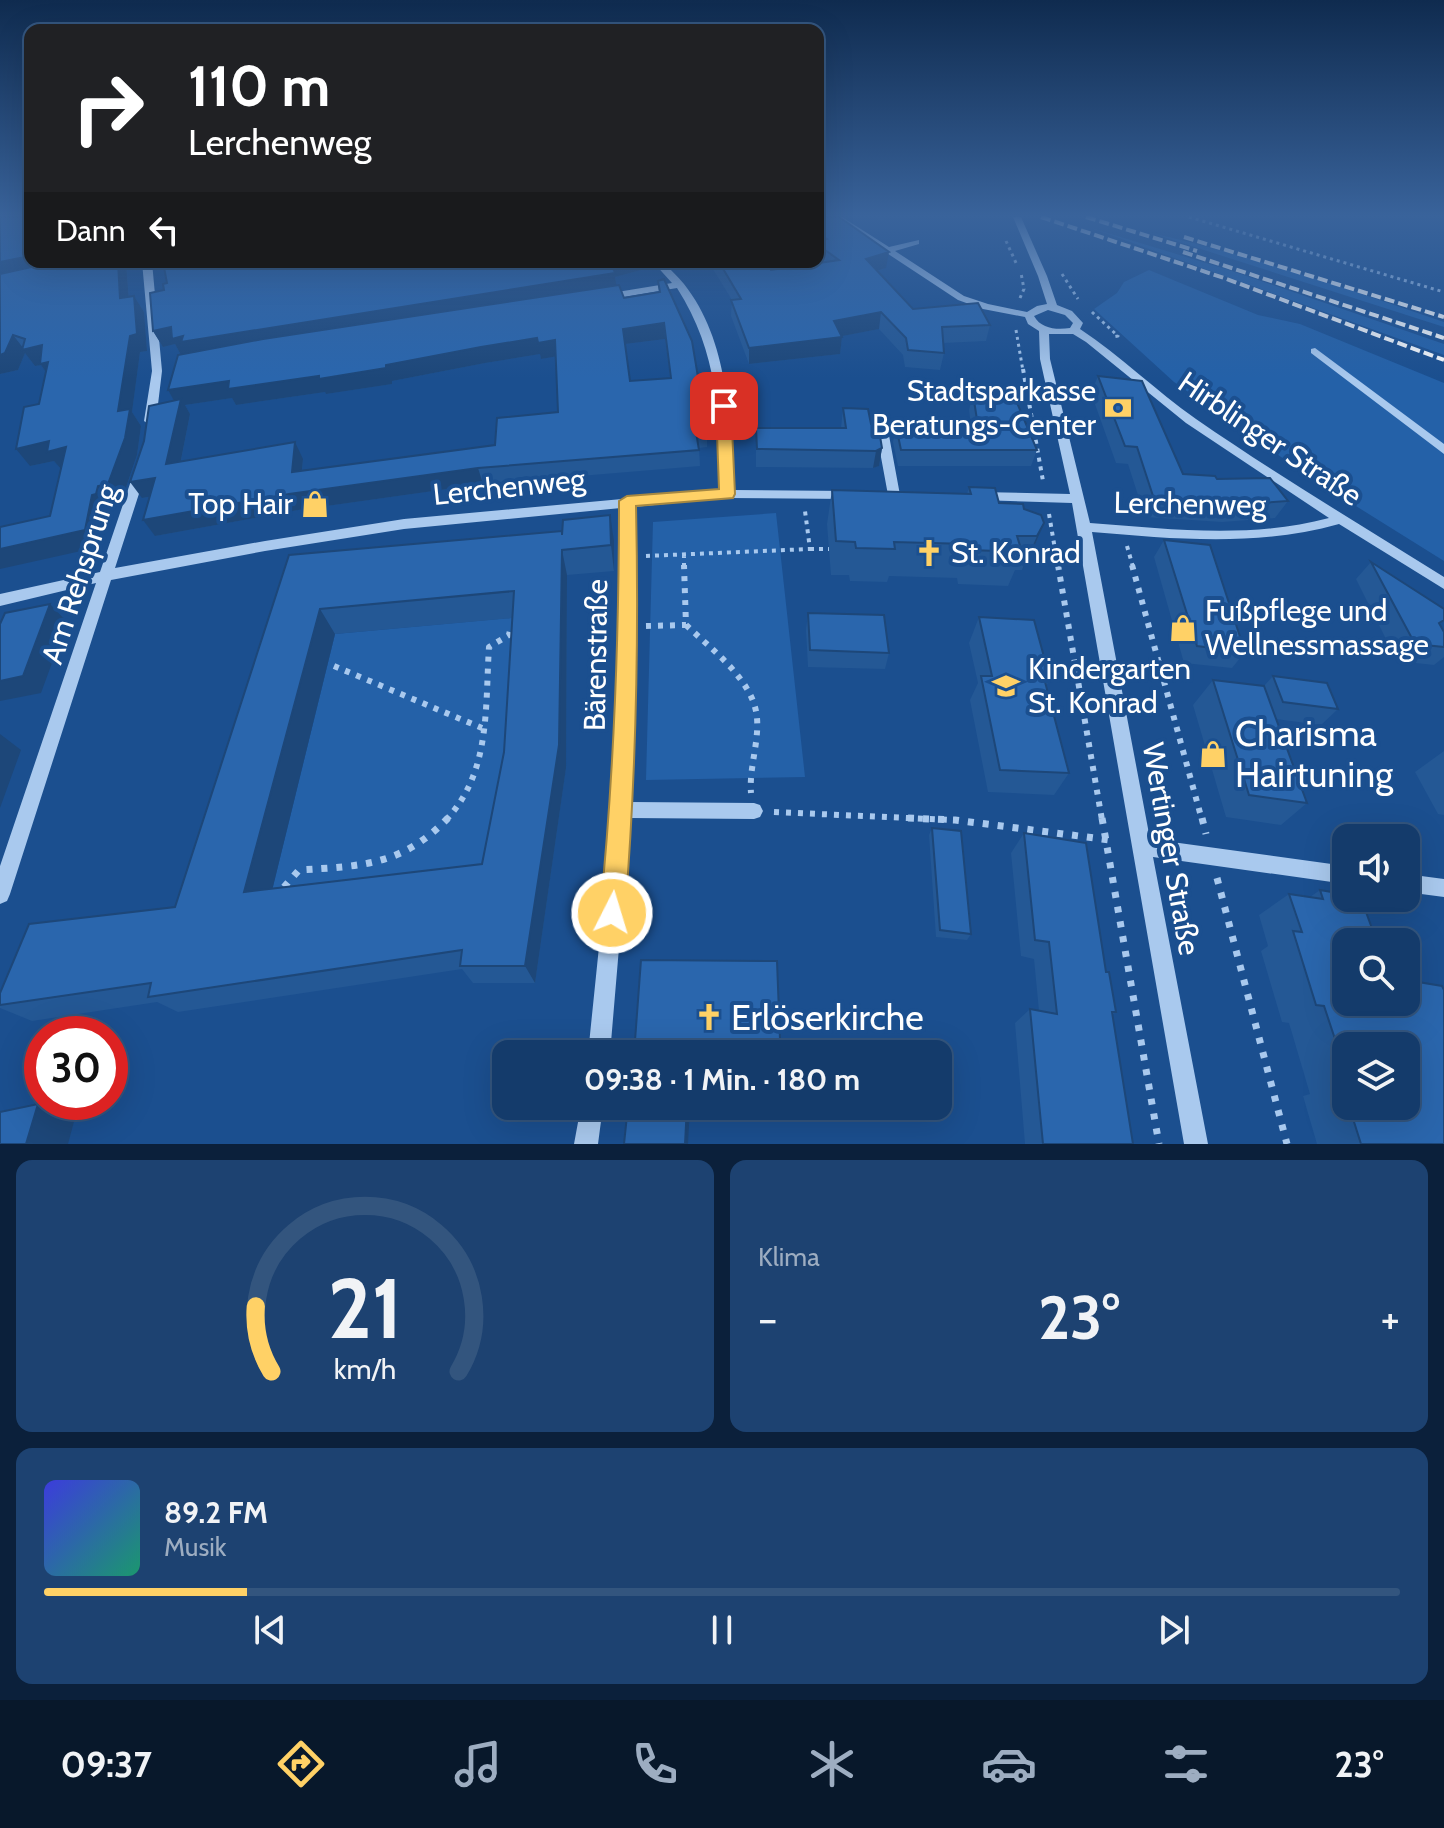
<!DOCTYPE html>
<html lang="de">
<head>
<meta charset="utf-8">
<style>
  :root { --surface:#143b6b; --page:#1d4271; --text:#f1f3f6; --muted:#9dadc1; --line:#33557e; --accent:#ffd166 }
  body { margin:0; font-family:Cabin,sans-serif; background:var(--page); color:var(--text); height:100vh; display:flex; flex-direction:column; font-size:30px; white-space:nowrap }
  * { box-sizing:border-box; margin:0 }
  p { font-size:26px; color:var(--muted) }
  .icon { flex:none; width:44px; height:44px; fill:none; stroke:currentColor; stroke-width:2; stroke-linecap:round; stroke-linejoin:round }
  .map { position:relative; height:1144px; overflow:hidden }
  .sheet { display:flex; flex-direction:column; gap:16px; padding:16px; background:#0b203b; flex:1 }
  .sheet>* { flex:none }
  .hud { position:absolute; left:24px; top:24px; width:800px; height:244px; border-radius:16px; box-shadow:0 8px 32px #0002,0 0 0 2px var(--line); background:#202124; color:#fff; overflow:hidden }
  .tools { position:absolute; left:1332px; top:824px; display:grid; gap:16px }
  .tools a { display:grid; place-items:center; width:88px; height:88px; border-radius:16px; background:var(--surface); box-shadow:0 8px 32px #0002,0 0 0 2px var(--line); font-size:40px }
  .speed { position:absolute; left:24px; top:1016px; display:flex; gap:16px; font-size:40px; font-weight:700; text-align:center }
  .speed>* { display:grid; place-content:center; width:104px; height:104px; border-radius:50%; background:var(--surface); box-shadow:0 8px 32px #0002,0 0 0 2px var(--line); line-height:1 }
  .speed .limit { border:12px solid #d22; background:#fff; color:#111 }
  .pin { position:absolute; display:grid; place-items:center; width:68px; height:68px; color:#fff; margin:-34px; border-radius:16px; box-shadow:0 4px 12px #0006 }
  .me { position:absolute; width:88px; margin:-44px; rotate:5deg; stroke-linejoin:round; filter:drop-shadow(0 0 6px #0008) }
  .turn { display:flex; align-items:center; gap:28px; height:168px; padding:0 32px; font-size:36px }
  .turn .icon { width:104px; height:104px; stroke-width:2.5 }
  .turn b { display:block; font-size:56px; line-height:68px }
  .then { display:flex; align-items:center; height:76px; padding:0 32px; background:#0003; gap:16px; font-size:30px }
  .big { font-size:60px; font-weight:800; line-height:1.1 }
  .sheet .card { flex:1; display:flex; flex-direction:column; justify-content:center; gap:12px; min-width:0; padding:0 28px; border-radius:16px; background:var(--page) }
  .sheet .dial { align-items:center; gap:0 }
  .dial svg { height:208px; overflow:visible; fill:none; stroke:var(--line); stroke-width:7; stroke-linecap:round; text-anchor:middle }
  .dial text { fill:var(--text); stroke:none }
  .song { display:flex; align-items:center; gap:24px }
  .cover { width:96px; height:96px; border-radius:12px; background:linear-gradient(135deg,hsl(240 70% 55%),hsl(160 70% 35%)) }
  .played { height:8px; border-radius:4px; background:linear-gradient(90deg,var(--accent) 15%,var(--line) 15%) }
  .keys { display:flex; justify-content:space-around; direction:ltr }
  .heat { display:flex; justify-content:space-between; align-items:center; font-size:44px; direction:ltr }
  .sheet .tiles { flex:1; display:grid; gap:16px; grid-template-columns:1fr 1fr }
  .card:last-child { grid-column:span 2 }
  .trip { position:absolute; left:492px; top:1040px; width:460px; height:80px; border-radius:16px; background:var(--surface); box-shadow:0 8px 32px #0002,0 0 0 2px var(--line); font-weight:800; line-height:80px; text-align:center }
  .dock { display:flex; height:128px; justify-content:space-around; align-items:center; background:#08182b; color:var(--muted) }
  .dock .icon { width:56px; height:56px }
  .dock .on { color:var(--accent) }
  .dock b { font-size:36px; color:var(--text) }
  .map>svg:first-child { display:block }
</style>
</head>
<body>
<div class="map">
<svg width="1444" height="1144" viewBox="0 0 1444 1144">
  <rect width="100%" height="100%" fill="#1b4f8f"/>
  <!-- green -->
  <path fill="#2461a8" d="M1091 228 1229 270 1444 344V355Z
    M1151 233C1251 255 1348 289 1444 322V327Z
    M1149 270 1258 315 1300 324 1444 383V561L1311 478 1174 382 1094 309 1117 293 1124 282Z
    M776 513 805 777 646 780 653 522Z
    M522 617 493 884 267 911 335 634Z"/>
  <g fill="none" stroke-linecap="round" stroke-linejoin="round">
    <!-- path-far3 -->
    <path stroke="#a9c9ee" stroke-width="3" stroke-dasharray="3 4" stroke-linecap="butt" d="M1189 217 1444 292
      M1006 241 1017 265
      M1062 274 1078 299
      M1020 298 1024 289 1021 273
      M1092 312 1118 336 1112 337
      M1016 330 1023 371"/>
    <!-- path-far2 -->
    <path stroke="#a9c9ee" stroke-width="4" stroke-dasharray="4 5" stroke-linecap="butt" d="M1023 369 1043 481
      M1049 514 1058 567
      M1127 546 1133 567
      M810 549H829
      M684 554V567
      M646 556 810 549 805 511"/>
    <!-- path-far1 -->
    <path stroke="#a9c9ee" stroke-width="6" stroke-dasharray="5 7" stroke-linecap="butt" d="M1058 565 1102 820
      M1132 565 1202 820
      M686 625C711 649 754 680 757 718 759 743 749 768 751 793
      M646 626 686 625 684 565
      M334 666 482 728
      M774 812 953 820
      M446 820C491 772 485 708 489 647L509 635 511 626"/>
    <!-- path -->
    <path stroke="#a9c9ee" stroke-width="7" stroke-dasharray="6 9" stroke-linecap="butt" d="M908 818 955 820 1110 840
      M1102 818 1159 1144
      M1202 818 1206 834
      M1217 878 1287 1144
      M284 887 299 870C361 866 402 866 448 818"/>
    <!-- minor -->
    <path fill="#a9c9ee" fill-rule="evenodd" d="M832 217H842L889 247 919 240V244L895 251 964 296 988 304 1027 312 1037 306 1047 304 1038 276 1013 217H1021L1047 276 1057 305 1072 311 1083 323 1080 329C1121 356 1156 391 1196 419 1277 475 1361 525 1444 577V589L1339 524C1257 547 1175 539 1092 532L1150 839 1346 866V884L1153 857 1208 1144H1184L1072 503 978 500 972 496 978 492 1070 494 1040 359 1039 331 1028 324 1025 317 983 309 958 300ZM1048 310 1065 315 1073 323 1070 328C1057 330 1041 329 1034 316ZM1049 334H1073L1086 342 1186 423 1329 518C1250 539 1169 529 1090 523L1050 359Z
      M142 262H152L162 371 156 421 150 425 144 421 152 371Z
      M653 262H663C670 269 678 277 684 284 729 341 730 420 733 490L849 491 855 495 849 499 727 498 634 507 636 626 631 802 754 803 760 805 763 811 760 817 754 819 630 818 610 1054H588L613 810 622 626 621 508 404 529 265 551 111 580 10 894 7 901 0 904V866L96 583 0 606V594L100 572 134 472 140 468 146 472 115 568 265 541 404 519 622 499 627 497 632 498 721 490C719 415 719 354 677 288L605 300 600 297 605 294 672 283Z
      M1315 348 1444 444V454L1311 353V349Z
      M882 426 888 430 900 495 894 499 888 495 876 430Z
      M1406 874 1444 879V897L1406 892Z
      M581 1106H603L598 1144H574Z"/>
    <!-- rail -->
    <path stroke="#fff" stroke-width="4" stroke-dasharray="10 4" stroke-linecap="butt" d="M1041 217 1224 278 1444 360
      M1086 217 1197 251
      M1184 237 1444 317
      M1183 252 1444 338"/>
  </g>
  <!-- wall -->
  <path fill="#245895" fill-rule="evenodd" d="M0 217 30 262H126L129 297 134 296 144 312 147 351 140 352 132 412 141 426 137 455 121 502 111 503 110 511 106 512 99 547 50 516 61 469 54 461 30 466 39 404 46 372 41 365 35 366 25 353 18 370 0 374Z
    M818 217 886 268 877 271 913 309 990 325 986 341 943 343 944 353 940 370 905 367 903 355 879 329 842 336 840 354 749 364 731 316 732 300 711 266 707 262H765L771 270 820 263 818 262Z
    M872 217H887L883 221Z
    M641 270 615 277 616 285 624 298 659 292 658 281 707 431V447L699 448 700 466 483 484 298 510 155 536 149 497 142 498 174 400 168 390 181 355 175 344 163 347 153 331 167 283ZM665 339 670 378 630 381 625 344ZM540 354 541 359 556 356 558 412 495 445 302 471 303 459 181 461 190 414 185 405 232 398 236 405 325 392 326 394 392 384V381L485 363Z
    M1098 376 1183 474 1217 479 1288 501 1275 518 1222 522 1145 517 1128 464 1116 463 1091 393Z
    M973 394 1037 450 1031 466H898L893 442 896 426H971L969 410Z
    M843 408 871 424 882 448 879 466 873 468 756 467V428H841Z
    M969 487 999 503 1024 509 1044 523 1030 557 1022 570H1015L1008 586 958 584 957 578 889 576 887 582 850 581 849 575H831L827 524 832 490 967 494Z
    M1164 540 1245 652 1232 668 1184 663 1154 557Z
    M614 541V571L567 575 566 768 535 983H473L462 969 178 1012 157 1002 32 1021 0 1008V993L175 907 289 555ZM513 618 504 752 482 864 272 888 335 634Z
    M1371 562 1440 625 1444 632V657L1434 665 1397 661 1356 579Z
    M808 613 889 653 885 669 808 667 806 630Z
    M979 617 1050 679 1046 686 1069 773 1054 795 988 792 970 700 978 683 969 643Z
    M1273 676 1338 709 1321 725 1276 719 1307 803 1281 825 1226 817 1193 705 1213 680 1264 686Z
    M1444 751V815L1438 814 1415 772Z
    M932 828 971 934 967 940 936 937 929 835Z
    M1024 833 1106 972 1116 1012 1112 1015 1133 1144H1025L1015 1023 1030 1009 1039 1011 1034 959 1021 956 1011 853Z
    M1320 890 1444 1144H1317L1303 1096 1310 1094 1289 1023 1282 1022 1261 951 1268 946 1259 915 1289 894 1310 897ZM1346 1046 1406 1106H1346Z
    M636 1038 780 1039 777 1054H634Z"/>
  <!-- shaded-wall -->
  <path fill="#1d4779" d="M889 252 886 268 864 275 866 259Z
    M30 256V262H89L0 280V262Z
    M118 262H126L130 315 120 298Z
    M611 262H641V270L615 277 617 289 181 355 175 344 163 347 153 331 171 327Z
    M134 296 144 312 147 351 140 352 132 412 141 426 137 455 121 502 111 503 110 511 106 512 99 547 0 569V549L92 495 118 411Z
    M881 312 879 329 832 338 834 321Z
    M664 323 665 339 625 344 623 329Z
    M13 335 24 349 42 345 52 381 41 365 35 366 25 353 18 370 0 374V355Z
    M842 337 840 354 749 364V348Z
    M537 338 555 340 558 356 541 359 540 354 485 363 392 381V384L326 394 325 392 236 405 232 398 185 405 190 414 177 480 166 464 177 406 168 390 229 381 386 365 481 347Z
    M49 441 66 447 80 464 61 469 54 461 30 466 16 449Z
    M295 442 303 459 300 488 292 472Z
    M882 448 879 466 873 468 876 451Z
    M478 468 483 484 298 510 155 536 143 520 289 494Z
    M155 478 166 494 142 498 130 482Z
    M610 515 614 541V571L611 545Z
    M1044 523 1030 557 1022 570 1037 536Z
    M562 550 567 575 566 768 535 983 525 966Z
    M50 604 67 622 41 693 0 701V681Z
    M320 609 335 634 267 911 244 892Z
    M0 734 21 750 0 808Z
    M38 1104 76 1114 68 1144H26Z
    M687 1106H690L688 1144H685Z"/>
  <!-- building -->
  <path fill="#2a66ad" stroke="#1d4779" stroke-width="2" fill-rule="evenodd" d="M0 217H30V256L0 262Z
    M818 217H839L889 252 866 259 913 309 978 303 990 325 942 327 944 353 908 350 906 338 881 312 834 321 842 337 749 348 731 300 741 299 719 262H765L771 270 839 260 818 245V242L827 239 818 233Z
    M54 262H118L120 298 134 296 137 334 130 336 118 411 130 409 125 438 108 484 98 486 96 494 92 495 85 530 0 549V527L50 516 66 447 47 452 49 441 16 449 24 407 39 404 48 362 40 364 42 345 22 350 25 339 13 335 5 353 0 355V274Z
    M163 262H611L615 273 181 342 183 336 172 339 171 327 153 331 150 293 164 290 163 284 167 283Z
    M664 279 692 341 707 431 696 432 699 450 478 468 289 494 143 520 155 478 130 482 144 441 149 406 181 399 166 464 295 442 292 472 495 445 497 418 558 412 555 340 538 343 537 338 481 347 386 365V368L319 379V376L228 389 229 381 168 390 178 355 263 339 619 285 624 298 660 292 658 281ZM664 323 671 378 630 381 623 329Z
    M1098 376 1142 381 1183 474 1215 476 1217 479 1270 478 1288 501 1233 505 1154 499 1137 447 1125 446Z
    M973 394 1015 398 1037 450H901L896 426H978Z
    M843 408 868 409 871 424H878L882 448 876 451 757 449 756 428H846Z
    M969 487 995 488 999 503 1023 504 1024 509 1041 515 1044 523 1037 536H1017L1022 552 970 550 968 544 894 542 895 549 856 548 855 542 836 541 832 490 971 494Z
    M610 515 611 545 562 550 559 745 525 966H460L462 950 148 997 151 983 0 1005V993L29 924 175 907 289 555 562 531V535L563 520ZM514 591 504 752 482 864 244 892 320 609Z
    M1164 540 1210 545 1245 652 1197 646Z
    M1371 562 1444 609V620L1439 623 1444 632V647L1415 644Z
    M50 604 23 676 0 681V624L5 613Z
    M808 613 884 615 889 653 810 650Z
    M979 617 1034 620 1050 679 1044 678 1069 773 1000 770 981 676H992Z
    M1273 676 1327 683 1338 709 1283 702Z
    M1213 680 1264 686 1307 803 1249 795Z
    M932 828 961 831 971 934 940 930Z
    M1024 833 1086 843 1106 972H1109L1116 1012H1112L1133 1144H1043L1030 1009 1057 1014 1049 942 1035 940Z
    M1320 890 1343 894 1346 902 1363 904 1377 942H1346V1002H1406V980L1442 986 1444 990V1144H1361L1349 1106H1406V1046H1346V1072L1324 1006 1316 1005 1293 931 1302 932 1289 894 1323 899Z
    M641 960 777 961 780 1039H692L691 1054H634Z
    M1341 1083 1346 1084V1098Z
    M38 1104 26 1144H0V1112Z
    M628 1106H687L685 1144H624Z"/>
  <!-- sky -->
  <linearGradient id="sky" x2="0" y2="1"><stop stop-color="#0f2b4f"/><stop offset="0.57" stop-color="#39639b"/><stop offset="1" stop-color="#39639b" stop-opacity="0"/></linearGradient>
  <rect width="1444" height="378" fill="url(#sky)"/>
  <!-- route -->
  <path fill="#ffd166" stroke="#a68842" stroke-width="2" d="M724 402 731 406 735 494 733 498 636 506C639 642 636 777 625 913L621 922 612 926 603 922 600 913C614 776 619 639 619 501L627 496 719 489 716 406Z"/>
  <!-- icons -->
  <defs>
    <g id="bank-bare" transform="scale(2.16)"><path d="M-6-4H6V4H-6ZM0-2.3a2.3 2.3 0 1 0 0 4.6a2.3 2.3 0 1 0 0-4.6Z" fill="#ffd166" stroke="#1b4f8f" stroke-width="2.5" paint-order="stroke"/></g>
    <g id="shop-bare" transform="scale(2.16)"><path d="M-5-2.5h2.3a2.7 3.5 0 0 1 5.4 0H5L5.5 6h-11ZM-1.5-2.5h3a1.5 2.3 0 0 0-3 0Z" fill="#ffd166" stroke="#1b4f8f" stroke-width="2.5" paint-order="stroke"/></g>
    <g id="church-bare" transform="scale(2.16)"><path d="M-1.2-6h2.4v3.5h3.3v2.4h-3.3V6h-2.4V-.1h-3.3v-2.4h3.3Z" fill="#ffd166" stroke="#1b4f8f" stroke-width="2.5" paint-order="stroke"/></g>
    <g id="school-bare" transform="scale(2.16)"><path d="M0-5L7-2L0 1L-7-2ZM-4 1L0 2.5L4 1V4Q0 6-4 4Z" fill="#ffd166" stroke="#1b4f8f" stroke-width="2.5" paint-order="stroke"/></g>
  </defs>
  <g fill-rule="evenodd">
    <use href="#bank-bare" x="1118" y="408"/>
    <use href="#shop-bare" x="315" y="504"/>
    <use href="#church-bare" x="929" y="553"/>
    <use href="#shop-bare" x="1183" y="628"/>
    <use href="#school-bare" x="1006" y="686"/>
    <use href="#shop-bare" x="1213" y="754"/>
    <use href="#church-bare" x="709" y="1017"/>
  </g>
  <g text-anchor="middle" stroke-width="8" stroke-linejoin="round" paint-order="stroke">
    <!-- poi labels -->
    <g font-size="30" fill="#fff" stroke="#1b4f8f" text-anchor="start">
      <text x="1096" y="401" text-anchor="end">Stadtsparkasse<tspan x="1096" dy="34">Beratungs-Center</tspan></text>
      <text x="293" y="514" text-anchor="end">Top Hair</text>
      <text x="951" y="563">St. Konrad</text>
      <text x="1205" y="621">Fußpflege und<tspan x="1205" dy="34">Wellnessmassage</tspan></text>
      <text x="1028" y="679">Kindergarten<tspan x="1028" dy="34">St. Konrad</tspan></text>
    </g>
    <!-- street labels -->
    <g font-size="30" fill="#fff" stroke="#1b4f8f">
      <text transform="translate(1270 439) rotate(34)" y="10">Hirblinger Straße</text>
      <text transform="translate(509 487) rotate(-6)" y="10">Lerchenweg</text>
      <text transform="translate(1190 504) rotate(1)" y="10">Lerchenweg</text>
      <text transform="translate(80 574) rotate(-72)" y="10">Am Rehsprung</text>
      <text transform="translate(596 655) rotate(-89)" y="10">Bärenstraße</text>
      <text transform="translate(1171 849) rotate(80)" y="10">Wertinger Straße</text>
    </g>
    <!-- near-poi labels -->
    <g font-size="36" fill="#fff" stroke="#1b4f8f" text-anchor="start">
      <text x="1235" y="746">Charisma<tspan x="1235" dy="41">Hairtuning</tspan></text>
      <text x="731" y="1030">Erlöserkirche</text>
    </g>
  </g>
</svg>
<div class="tools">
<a><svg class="icon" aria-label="sound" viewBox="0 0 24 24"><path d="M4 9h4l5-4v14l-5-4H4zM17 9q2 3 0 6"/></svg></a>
<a><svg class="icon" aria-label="search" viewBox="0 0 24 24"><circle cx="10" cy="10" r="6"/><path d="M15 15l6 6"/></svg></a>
<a><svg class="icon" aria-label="layers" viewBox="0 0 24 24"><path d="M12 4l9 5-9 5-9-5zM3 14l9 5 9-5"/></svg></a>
</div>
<div class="speed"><div class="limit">30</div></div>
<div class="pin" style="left:724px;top:406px;background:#d93025"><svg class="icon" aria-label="arrive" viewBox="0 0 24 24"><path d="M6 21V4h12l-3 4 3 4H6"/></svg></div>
<svg class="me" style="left:612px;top:913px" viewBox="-20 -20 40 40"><circle r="17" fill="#ffd166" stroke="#fff" stroke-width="3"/><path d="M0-11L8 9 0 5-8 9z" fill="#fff"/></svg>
<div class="trip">09:38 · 1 Min. · 180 m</div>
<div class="hud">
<div class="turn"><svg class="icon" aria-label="right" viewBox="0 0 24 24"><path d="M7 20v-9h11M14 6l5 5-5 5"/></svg><div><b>110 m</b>Lerchenweg</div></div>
<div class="then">Dann<svg class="icon" aria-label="left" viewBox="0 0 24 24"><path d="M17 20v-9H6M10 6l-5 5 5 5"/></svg></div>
</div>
</div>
<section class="sheet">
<div class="tiles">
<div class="card dial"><svg viewBox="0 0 100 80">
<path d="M14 69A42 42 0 1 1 86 69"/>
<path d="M14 69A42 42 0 0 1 8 44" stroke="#ffd166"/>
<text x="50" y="56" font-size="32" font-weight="700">21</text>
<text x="50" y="72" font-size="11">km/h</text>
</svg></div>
<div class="card"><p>Klima</p>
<div class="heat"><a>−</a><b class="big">23°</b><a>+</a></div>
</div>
<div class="card">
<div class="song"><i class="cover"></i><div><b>89.2 FM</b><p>Musik</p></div></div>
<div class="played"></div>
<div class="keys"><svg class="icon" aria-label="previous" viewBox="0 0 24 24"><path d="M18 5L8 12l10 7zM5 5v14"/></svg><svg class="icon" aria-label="pause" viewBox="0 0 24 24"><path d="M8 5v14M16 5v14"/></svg><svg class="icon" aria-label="next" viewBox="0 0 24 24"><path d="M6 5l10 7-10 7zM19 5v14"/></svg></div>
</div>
</div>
</section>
<nav class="dock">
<b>09:37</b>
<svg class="icon on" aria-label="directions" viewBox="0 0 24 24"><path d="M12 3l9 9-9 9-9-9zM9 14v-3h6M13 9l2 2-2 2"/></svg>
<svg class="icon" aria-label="music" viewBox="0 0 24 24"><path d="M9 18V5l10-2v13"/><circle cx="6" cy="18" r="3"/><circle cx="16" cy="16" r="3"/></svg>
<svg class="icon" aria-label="phone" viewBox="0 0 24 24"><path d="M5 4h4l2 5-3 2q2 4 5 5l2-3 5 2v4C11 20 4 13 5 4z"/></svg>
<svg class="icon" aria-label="climate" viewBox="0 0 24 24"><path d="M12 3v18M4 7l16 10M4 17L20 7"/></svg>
<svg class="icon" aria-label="car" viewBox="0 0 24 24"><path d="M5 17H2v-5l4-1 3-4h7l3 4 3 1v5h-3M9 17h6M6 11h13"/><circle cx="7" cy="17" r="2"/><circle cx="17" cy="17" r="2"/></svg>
<svg class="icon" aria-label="filters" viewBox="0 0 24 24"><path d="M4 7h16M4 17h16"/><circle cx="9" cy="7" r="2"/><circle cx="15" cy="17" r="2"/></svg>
<b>23°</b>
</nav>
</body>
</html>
